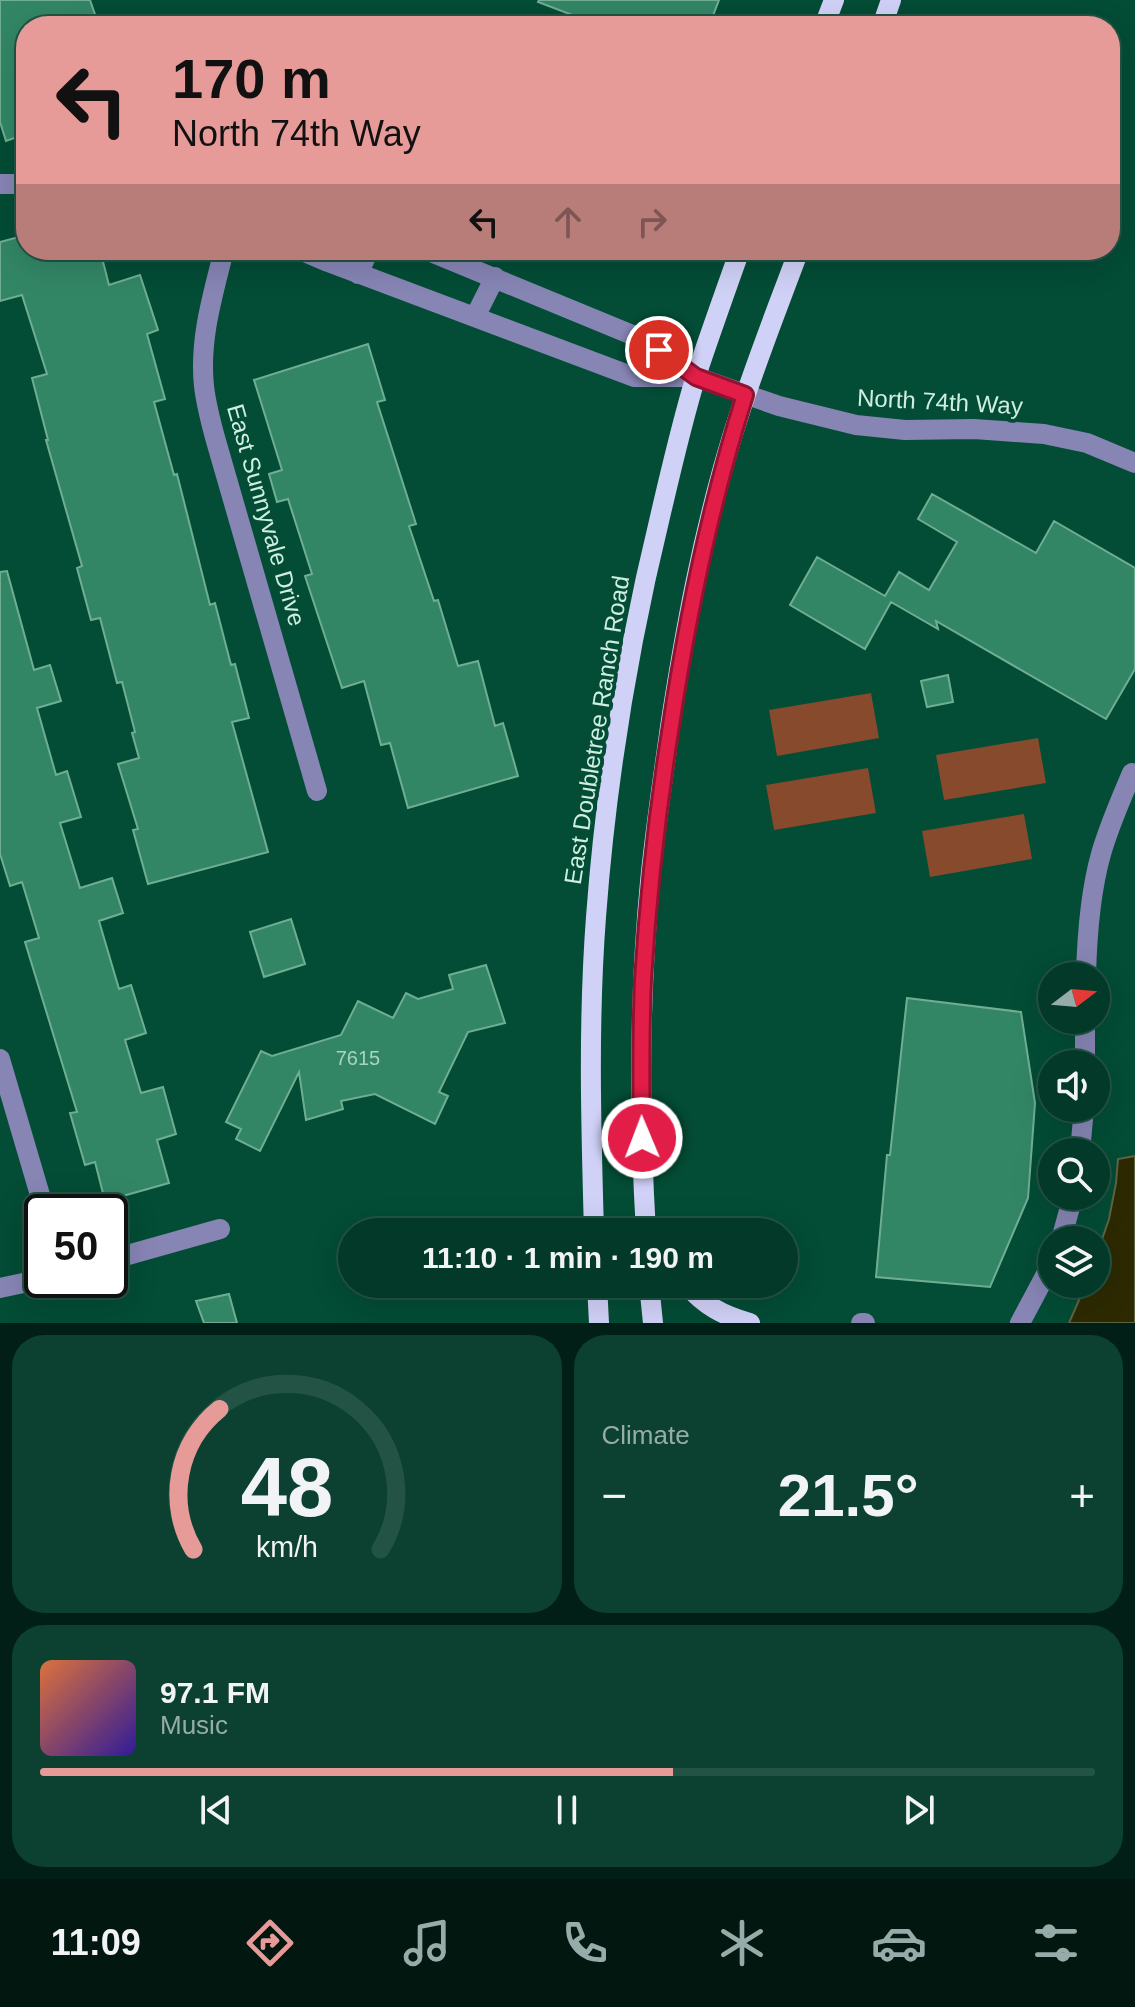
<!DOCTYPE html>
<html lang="en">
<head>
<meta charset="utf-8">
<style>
  :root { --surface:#023928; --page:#0c4030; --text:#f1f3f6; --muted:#96aca8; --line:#235345; --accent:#e69b98 }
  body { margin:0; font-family:Helvetica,sans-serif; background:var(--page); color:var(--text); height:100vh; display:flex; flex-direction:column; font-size:30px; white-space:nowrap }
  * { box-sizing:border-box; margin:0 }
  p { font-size:26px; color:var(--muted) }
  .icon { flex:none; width:44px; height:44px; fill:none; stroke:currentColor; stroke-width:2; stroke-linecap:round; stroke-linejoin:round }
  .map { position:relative; height:1323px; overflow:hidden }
  .sheet { display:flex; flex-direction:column; gap:12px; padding:12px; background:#011f16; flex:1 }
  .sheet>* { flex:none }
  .hud { position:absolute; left:16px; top:16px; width:1104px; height:244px; border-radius:32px; box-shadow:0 8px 32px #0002,0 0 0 2px var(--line); background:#e69b98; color:#111; overflow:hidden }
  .needle { width:52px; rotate:74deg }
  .fabs { position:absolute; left:1038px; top:962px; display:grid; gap:16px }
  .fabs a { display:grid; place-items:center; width:72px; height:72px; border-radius:50%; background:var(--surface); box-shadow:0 8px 32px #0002,0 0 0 2px var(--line); font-size:40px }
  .speed { position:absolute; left:24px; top:1194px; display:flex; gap:16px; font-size:40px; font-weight:700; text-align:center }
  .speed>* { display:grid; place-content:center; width:104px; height:104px; border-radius:50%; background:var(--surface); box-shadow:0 8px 32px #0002,0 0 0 2px var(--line); line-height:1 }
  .speed .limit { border:4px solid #111; border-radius:12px; background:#fff; color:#111 }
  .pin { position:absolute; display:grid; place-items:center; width:68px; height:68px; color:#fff; margin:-34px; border:4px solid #fff; border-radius:50%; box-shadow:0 2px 8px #0007 }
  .me { position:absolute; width:88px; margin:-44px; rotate:359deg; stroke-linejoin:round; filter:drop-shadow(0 0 6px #0008) }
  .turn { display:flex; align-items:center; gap:28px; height:168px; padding:0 24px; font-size:36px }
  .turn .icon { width:104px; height:104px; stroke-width:2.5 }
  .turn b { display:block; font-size:56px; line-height:68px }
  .lanes { display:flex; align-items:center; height:76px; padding:0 24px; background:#0003; justify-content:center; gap:40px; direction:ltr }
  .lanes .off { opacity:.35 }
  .big { font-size:60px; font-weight:700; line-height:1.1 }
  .sheet .widget { flex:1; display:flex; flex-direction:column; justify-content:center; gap:12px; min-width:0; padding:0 28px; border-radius:32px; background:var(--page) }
  .sheet .dial { align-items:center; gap:0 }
  .dial svg { height:208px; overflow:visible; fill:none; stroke:var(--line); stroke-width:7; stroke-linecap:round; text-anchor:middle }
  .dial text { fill:var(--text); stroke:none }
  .song { display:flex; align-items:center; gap:24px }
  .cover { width:96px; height:96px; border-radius:12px; background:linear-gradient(135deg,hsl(20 70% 55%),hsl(250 70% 35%)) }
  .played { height:8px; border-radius:4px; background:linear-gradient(90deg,var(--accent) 60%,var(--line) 60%) }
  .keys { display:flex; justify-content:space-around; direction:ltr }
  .heat { display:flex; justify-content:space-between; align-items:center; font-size:44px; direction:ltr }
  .sheet .tiles { flex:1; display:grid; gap:12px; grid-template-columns:1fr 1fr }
  .widget:last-child { grid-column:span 2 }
  .trip { position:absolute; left:338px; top:1218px; width:460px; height:80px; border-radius:40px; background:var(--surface); box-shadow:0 8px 32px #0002,0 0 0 2px var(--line); font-weight:700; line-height:80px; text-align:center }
  .menu { display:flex; height:128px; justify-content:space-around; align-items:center; background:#011710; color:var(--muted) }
  .menu .icon { width:56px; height:56px }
  .menu .current { color:var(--accent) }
  .menu b { font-size:36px; color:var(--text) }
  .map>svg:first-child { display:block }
</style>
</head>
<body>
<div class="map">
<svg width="1135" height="1323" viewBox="0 0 1135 1323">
  <rect width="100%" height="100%" fill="#034c35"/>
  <!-- green -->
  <path fill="#884a2c" d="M871 693 879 738 777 756 769 710Z
    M1038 738 1046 783 944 800 936 755Z
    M868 768 876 813 774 830 766 785Z
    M1024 814 1032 859 930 877 922 831Z"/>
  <!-- water -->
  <path fill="#2d2a02" stroke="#5e6545" stroke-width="2" d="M1135 1156V1323H1069L1086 1284H1096V1257L1109 1219 1116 1183 1118 1159Z"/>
  <!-- building -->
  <path fill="#328666" stroke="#70ae93" stroke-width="2" d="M0 0H90L99 26H26V134L6 141 0 122Z
    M539 0H719L709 26H601L538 2Z
    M26 235V250H100L109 285 140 275 158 330 147 334 165 399 154 402 174 475 177 474 210 605 215 603 231 665 235 664 249 718 232 722 268 852 148 884 133 830 138 829 118 764 139 758 132 733 135 732 122 682 117 683 100 618 91 620 77 568 82 566 46 440H48L32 378 47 374 22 295 0 301V242Z
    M368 344 385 400 377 402 416 524 409 526 434 601 438 600 458 666 478 661 495 726 503 723 518 776 408 808 390 743 381 745 364 681 342 688 305 576 312 574 288 499 277 502 269 474 282 470 254 380Z
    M932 494 1036 553 1054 521 1135 568V669L1106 719 936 621 938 629 891 602 865 649 790 605 817 557 885 596 899 572 929 590 957 542 918 519Z
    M7 571 34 670 50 665 61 701 37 708 56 775 67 771 81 817 60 823 80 888 112 878 123 913 99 921 119 989 131 985 146 1033 125 1040 141 1093 163 1087 176 1134 157 1140 169 1183 105 1201 95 1162 85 1165 70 1113 77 1112 25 942 39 938 22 882 10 886 0 854V572Z
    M948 675 953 702 927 707 921 681Z
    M291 919 305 964 264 977 250 932Z
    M486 965 505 1023 468 1032 439 1092 448 1096 435 1124 375 1094 341 1101 343 1109 306 1120 299 1072 260 1151 236 1139 241 1129 226 1122 261 1051 272 1056 341 1035 358 1001 393 1018 406 993 418 999 453 989 449 975Z
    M907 998 1021 1012 1035 1103 1028 1198 990 1287 876 1277 887 1155H890Z
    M229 1294 237 1323H204L196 1301Z"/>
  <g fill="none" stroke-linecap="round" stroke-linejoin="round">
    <!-- minor -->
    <path stroke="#8685b4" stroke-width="20" d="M0 184H26
      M224 250C213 295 199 339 204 386 206 404 211 423 216 441L317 791
      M300 250 328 262 634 377H696
      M426 250 647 341 696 377 779 406 856 425 905 430 974 429 1044 434 1087 443 1135 463
      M358 274 369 250
      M475 317 495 277
      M1086 976C1087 935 1090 893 1101 854 1109 826 1121 799 1132 773
      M1085 1020V1064
      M0 1059 45 1212
      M1080 1152 1084 1108
      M1061 1240 1073 1196
      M110 1260 220 1229
      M0 1288 42 1279
      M861 1323H865
      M1020 1323 1052 1263"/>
    <!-- major -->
    <path stroke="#d0d1f7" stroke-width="20" d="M824 26 834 0
      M882 26 891 0
      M594 1232C591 1127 588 1022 596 917 606 782 628 648 660 517 671 470 682 422 696 376 710 334 725 292 740 250
      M646 1232C639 1116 639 998 650 882 655 830 663 778 670 727 685 629 703 532 732 437 751 374 776 312 799 250
      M597 1284 599 1323
      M649 1284 653 1323
      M686 1284C705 1306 722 1315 750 1323"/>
  </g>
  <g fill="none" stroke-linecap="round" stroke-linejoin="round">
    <!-- route casing -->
    <g stroke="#92132f" stroke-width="20">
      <path id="route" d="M642 1138C641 1085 641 1032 643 980 648 897 657 814 670 732 687 618 710 505 745 395L696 377 659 350"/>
    </g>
    <!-- route -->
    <use href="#route" stroke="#e11d48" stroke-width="14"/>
  </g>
  <g text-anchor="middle" stroke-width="8" stroke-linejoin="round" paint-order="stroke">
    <!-- number labels -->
    <g font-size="20" fill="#a8d4c2">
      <text x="358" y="1065">7615</text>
    </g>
    <!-- street labels -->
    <g font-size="24" fill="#cfeee0" stroke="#034c35">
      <text transform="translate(940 402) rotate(3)" y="8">North 74th Way</text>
      <text transform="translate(266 515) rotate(74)" y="8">East Sunnyvale Drive</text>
      <text transform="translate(597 730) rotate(-81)" y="8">East Doubletree Ranch Road</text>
    </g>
  </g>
</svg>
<div class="fabs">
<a><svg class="needle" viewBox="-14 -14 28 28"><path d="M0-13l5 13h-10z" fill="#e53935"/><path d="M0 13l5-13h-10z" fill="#96aca8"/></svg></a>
<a><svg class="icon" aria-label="sound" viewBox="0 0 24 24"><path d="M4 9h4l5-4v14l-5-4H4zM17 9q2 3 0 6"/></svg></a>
<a><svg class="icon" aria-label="search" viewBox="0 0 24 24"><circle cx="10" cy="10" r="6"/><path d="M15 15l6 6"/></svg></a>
<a><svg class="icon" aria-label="layers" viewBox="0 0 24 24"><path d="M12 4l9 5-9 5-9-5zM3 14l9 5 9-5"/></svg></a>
</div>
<div class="speed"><div class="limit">50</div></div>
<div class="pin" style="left:659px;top:350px;background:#d93025"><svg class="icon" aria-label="arrive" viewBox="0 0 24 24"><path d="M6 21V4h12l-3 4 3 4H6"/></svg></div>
<svg class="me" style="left:642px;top:1138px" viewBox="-20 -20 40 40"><circle r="17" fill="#e11d48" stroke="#fff" stroke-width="3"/><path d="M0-11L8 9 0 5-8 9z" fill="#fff"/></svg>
<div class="trip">11:10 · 1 min · 190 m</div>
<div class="hud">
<div class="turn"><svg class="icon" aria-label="left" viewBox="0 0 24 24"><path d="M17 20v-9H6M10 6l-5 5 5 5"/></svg><div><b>170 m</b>North 74th Way</div></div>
<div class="lanes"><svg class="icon" aria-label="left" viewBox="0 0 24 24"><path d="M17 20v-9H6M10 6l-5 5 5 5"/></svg><svg class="icon off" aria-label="ahead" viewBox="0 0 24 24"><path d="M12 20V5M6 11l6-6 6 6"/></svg><svg class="icon off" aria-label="right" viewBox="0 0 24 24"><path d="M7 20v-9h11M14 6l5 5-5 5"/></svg></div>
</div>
</div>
<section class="sheet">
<div class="tiles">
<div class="widget dial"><svg viewBox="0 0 100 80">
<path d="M14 69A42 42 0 1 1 86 69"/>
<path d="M14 69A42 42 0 0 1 24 15" stroke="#e69b98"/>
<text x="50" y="56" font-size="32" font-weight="700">48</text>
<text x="50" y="72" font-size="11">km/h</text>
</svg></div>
<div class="widget"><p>Climate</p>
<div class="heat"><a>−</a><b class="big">21.5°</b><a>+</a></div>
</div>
<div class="widget">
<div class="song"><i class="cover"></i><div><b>97.1 FM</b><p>Music</p></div></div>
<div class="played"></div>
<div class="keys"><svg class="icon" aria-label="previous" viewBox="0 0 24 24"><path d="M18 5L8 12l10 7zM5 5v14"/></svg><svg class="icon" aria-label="pause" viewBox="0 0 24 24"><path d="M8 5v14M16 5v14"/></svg><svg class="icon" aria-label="next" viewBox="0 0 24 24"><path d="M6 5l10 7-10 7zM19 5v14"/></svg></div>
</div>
</div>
</section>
<nav class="menu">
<b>11:09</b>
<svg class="icon current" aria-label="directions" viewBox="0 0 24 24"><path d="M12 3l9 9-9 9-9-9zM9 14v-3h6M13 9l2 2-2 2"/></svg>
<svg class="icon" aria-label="music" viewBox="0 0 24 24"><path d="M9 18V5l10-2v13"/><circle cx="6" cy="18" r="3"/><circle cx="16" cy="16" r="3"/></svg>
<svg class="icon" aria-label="phone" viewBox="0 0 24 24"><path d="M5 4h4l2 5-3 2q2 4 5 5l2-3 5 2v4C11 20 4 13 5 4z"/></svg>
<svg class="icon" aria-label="climate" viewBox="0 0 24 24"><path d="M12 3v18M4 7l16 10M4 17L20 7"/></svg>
<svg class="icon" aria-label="car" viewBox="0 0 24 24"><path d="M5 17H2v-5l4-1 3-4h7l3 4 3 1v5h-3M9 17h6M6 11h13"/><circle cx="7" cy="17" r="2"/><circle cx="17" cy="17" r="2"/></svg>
<svg class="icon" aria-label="filters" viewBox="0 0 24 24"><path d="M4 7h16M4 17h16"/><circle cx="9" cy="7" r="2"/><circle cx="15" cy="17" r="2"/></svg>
</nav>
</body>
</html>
